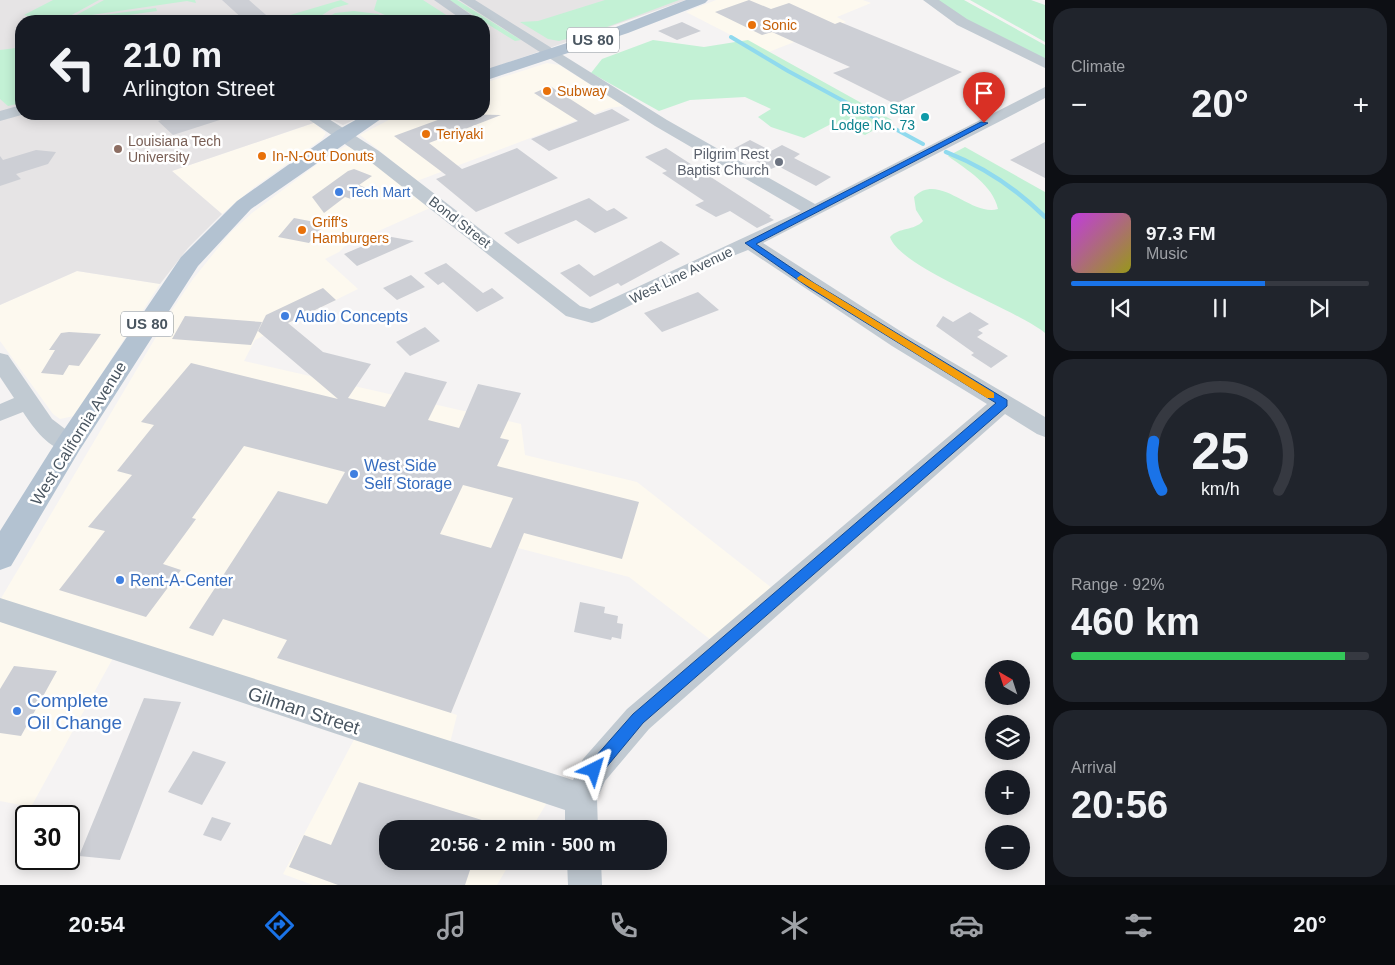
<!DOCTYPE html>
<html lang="en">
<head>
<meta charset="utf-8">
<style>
  :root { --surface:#171b24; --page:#20242c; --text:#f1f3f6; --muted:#9ea1a6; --line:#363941; --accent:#1a73e8 }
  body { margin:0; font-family:Arial,sans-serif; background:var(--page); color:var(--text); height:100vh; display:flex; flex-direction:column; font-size:19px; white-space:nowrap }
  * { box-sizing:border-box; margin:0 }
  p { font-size:16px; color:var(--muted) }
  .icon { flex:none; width:28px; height:28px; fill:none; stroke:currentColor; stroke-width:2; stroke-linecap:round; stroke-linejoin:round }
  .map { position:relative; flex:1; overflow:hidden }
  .details { display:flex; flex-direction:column; gap:8px; padding:8px; background:#0d0f14; width:350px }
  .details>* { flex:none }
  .guide { position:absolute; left:15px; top:15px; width:475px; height:105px; border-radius:20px; box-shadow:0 2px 12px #0003; background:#171b24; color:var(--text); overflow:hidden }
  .needle { width:32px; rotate:321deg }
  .fabs { position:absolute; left:985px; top:660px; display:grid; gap:10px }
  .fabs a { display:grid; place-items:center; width:45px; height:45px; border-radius:50%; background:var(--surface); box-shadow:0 2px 12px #0003; font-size:25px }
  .speed { position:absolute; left:15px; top:805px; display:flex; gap:10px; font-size:25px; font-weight:700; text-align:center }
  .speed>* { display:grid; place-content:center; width:65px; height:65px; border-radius:50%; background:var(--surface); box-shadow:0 2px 12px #0003; line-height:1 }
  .speed .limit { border:2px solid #111; border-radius:8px; background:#fff; color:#111 }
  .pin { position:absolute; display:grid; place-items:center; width:42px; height:42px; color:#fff; margin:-51px -21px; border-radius:50% 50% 50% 0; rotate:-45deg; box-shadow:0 0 5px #0007 }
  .pin .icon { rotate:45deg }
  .me { position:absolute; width:55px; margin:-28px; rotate:40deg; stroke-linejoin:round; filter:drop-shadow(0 0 4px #0008) }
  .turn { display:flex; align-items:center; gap:18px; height:105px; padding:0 25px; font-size:22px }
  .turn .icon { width:65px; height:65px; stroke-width:2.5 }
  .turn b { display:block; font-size:35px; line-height:42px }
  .big { font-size:38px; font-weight:700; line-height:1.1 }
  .details .card { flex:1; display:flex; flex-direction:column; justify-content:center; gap:8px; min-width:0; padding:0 18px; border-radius:20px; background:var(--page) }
  .details .dial { align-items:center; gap:0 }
  .dial svg { height:130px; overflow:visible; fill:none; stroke:var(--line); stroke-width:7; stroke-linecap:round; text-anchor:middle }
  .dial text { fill:var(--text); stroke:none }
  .song { display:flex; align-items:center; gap:15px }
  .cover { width:60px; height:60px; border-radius:8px; background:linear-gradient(135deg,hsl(290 70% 55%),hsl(60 70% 35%)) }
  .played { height:5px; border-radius:2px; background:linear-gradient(90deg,var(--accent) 65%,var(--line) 65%) }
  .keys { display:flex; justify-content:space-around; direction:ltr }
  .heat { display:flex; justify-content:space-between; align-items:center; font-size:28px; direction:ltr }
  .charge { height:8px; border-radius:4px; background:linear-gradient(90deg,#34c759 92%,var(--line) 0) }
  .trip { position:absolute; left:379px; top:820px; width:288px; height:50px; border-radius:20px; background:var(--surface); box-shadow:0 2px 12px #0003; font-weight:700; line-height:50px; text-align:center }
  .tabs { display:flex; height:80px; justify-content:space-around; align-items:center; background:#090b0e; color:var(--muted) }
  .tabs .icon { width:35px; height:35px }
  .tabs .selected { color:var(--accent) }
  .tabs b { font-size:22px; color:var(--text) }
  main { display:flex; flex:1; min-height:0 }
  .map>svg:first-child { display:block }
</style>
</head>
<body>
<main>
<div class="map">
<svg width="1045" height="885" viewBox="0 0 1045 885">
  <rect width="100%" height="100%" fill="#f5f3f3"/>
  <!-- commercial -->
  <path fill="#fdf9ef" d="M716 0H863L871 3 837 17 846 22 766 53 686 12Z
    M547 63 559 65 624 106 609 108 417 181 360 135 400 114H484V83Z
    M314 123 326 133 322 139 253 188 222 214 172 171Z
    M346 146 354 148 430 208 345 246 339 252 325 259 358 289 255 340 244 361 521 424 525 455 637 482 772 588 711 640 629 577 518 548 451 713 457 715 444 767 548 801 531 829H388V861H511L497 885H313L283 874 367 715 113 658 31 807 0 801V600L172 310 193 279 230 233 252 213 332 153Z
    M77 271 160 284 74 416 60 419 53 414 0 341V305Z"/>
  <!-- education -->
  <path fill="#e6e4e5" d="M0 0H686L484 71V21H21V114H367L343 125 328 118 172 171 222 214 188 248 160 284 77 271 0 305Z"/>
  <!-- green -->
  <path fill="#c3f1d5" d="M53 0H99C65 18 64 25 24 15Z
    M104 0H195L196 3 187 1 71 18Z
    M341 0 349 4C343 6 335 7 330 10 317 18 308 28 290 15Z
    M377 0H423L454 20 398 21 374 10Z
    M449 0H457L521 40 515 41Z
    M605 0H679L599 30 559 41 548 39 520 22 538 21Z
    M936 0H964L1045 45V61L972 24Z
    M970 0H1031L1045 5V42Z
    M156 8 157 11 87 21 66 20Z
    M354 11 378 14 393 21H321L335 13Z
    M653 40 704 47 748 40 892 120 865 135 833 123 804 138 771 127 758 117 771 109 745 97 690 100 659 111 591 73 602 59Z
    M16 48 21 53V103L8 106 0 99V50Z
    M965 147 1045 192V333C1014 308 900 268 890 237 899 227 914 231 923 221L916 210 914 197C939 171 971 217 998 209 993 185 967 170 948 156Z"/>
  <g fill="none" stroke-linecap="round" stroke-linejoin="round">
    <!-- stream-far1 -->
    <path stroke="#90daee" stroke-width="4" d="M731 37 788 71 923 144"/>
    <!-- stream -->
    <path stroke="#90daee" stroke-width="4.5" d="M946 152C984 167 1016 188 1045 217"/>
  </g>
  <!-- building -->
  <path fill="#cdcfd5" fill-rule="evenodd" d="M222 0H249L273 21H245Z
    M749 0 771 9 789 3 835 24 840 22 962 72 895 104 833 73 850 67 772 32 762 35 715 12Z
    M682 22 701 31 677 40 658 31Z
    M550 86 595 115 612 109 630 120 549 151 531 139 578 121 534 93Z
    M181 114H229V117L173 135 158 121Z
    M454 114 501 115 429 143 462 169 517 148 558 178 476 212 436 179 446 175 394 136Z
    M750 140 771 151 782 145 800 154 794 158 831 177 816 186 778 166 771 169 733 149Z
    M1045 142V178L1010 160Z
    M666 148 771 216 769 217 774 220 757 228 730 211 716 217 695 205 704 201 662 173 667 171 645 157Z
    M36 150 56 152 48 164 16 174 21 179 0 186V156L3 160Z
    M354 169 372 176 359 185 366 188 351 199 345 197 324 213 312 197 348 171Z
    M589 198 607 211 614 208 628 218 595 233 576 220 518 244 504 233Z
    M294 218 325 224 309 243 278 237Z
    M386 236 414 241 357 266 344 254Z
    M661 241 680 254 621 286 618 283 590 297 560 273 579 264 594 276Z
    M446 263 483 293 492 288 504 298 477 312 443 282 438 285 424 273Z
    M411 275 425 287 397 300 383 288Z
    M323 288 336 300 288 323 323 352 371 364 348 398 385 407 405 372 447 382 428 420 459 428 478 384 521 393 500 438 509 440 497 466 639 502 622 559 524 533 451 713 277 658 287 640 223 619 213 636 189 628 278 491 327 504 345 472 244 446 192 518 196 519 163 564 181 570 146 617 59 590 105 531 88 527 132 475 117 471 154 425 141 422 191 363 338 399 258 331 266 315ZM463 485 513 498 491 548 440 534Z
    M698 292 719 310 662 332 644 313Z
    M970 312 989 324 978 330 983 333 977 337 1008 356 991 368 971 355 974 353 936 326 943 316 953 322Z
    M185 316 262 322 251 345 172 339Z
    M425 327 440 341 410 356 396 342Z
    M69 332 101 334 79 366 69 365 63 375 41 373 55 350H49L61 333Z
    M580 602 605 607 604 613 618 616 617 623 623 624 621 639 612 637 611 640 574 632Z
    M14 666 57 671 21 736 0 733V689Z
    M144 698 181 702 120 860 79 856Z
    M193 751 226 762 202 805 168 792Z
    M359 782 498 825V829H388V861H473L465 885H338L289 867 304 835 331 845Z
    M212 817 231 823 221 841 203 835Z"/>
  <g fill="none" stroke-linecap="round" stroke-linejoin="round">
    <!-- minor -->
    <path fill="#c1cad2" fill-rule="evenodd" d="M434 0H450L480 21H464Z
      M459 0H475L667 120 815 204 1045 87V98L763 243 908 336 1045 417V437L1037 434 1005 414 649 729 605 781 597 799 598 829H565V810L0 622V598L573 780 583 759 627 709 987 404 892 346 748 250 720 261 599 321 592 323 566 316 367 159 305 117 303 114H321L379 151 580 306 590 309 801 211 655 126Z
      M923 0H939L967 19 1045 58V68L957 25Z
      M21 105V114H25L0 121V111Z
      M0 353 8 355 52 419 77 438 81 444 77 450C54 457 34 429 23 412L0 421V404L14 398 0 377Z
      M567 861H601L602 885H568Z"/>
    <!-- major -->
    <path fill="#b3c2d1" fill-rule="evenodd" d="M686 0H708L705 3 628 33 484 81V70L616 27Z
      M366 114H388L251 209 198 266 79 451 11 566 0 570V531L59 437 181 257 237 201 336 131Z"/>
  </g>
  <!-- route -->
  <path fill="#1a73e8" stroke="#114b97" d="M981 122 988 123 756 244 814 283 1007 400V406L643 723 600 775 594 777 589 775 587 770 589 764 633 714 996 403 808 287 745 243Z"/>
  <!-- slow -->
  <path fill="#f59e0b" d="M801 275 994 393V398H987L798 280 797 278Z"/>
  <!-- markers -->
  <g fill="#e8710a" stroke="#fff" stroke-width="2">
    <circle cx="752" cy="25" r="5"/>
    <circle cx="547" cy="91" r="5"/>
    <circle cx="426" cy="134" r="5"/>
    <circle cx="262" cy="156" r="5"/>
    <circle cx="302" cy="230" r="5"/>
  </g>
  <circle fill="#0f9aa8" stroke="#fff" stroke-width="2" cx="925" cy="117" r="5"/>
  <circle fill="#8d6e63" stroke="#fff" stroke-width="2" cx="118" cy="149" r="5"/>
  <circle fill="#6b7280" stroke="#fff" stroke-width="2" cx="779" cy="162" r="5"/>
  <g fill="#3f7fe0" stroke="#fff" stroke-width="2">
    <circle cx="339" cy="192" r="5"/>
    <circle cx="285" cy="316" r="5"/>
    <circle cx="354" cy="474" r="5"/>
    <circle cx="120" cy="580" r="5"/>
    <circle cx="17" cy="711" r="5"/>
  </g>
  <g text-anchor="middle" stroke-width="5" stroke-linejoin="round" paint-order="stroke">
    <!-- far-food labels -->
    <g font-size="14" fill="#c56008" stroke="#fff" text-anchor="start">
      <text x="762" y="30">Sonic</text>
      <text x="557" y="96">Subway</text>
      <text x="436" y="139">Teriyaki</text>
      <text x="272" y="161">In-N-Out Donuts</text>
      <text x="312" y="227">Griff's<tspan x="312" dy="16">Hamburgers</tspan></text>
    </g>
    <!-- far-culture labels -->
    <g font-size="14" fill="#0d838f" stroke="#fff" text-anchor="end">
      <text x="915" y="114">Ruston Star<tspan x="915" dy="16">Lodge No. 73</tspan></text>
    </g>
    <!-- far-education labels -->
    <g font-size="14" fill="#785e54" stroke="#fff" text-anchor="start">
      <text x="128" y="146">Louisiana Tech<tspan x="128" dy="16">University</tspan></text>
    </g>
    <!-- far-worship labels -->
    <g font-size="14" fill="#5b616d" stroke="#fff" text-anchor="end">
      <text x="769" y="159">Pilgrim Rest<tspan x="769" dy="16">Baptist Church</tspan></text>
    </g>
    <!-- far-shop labels -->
    <g font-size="14" fill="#366cbe" stroke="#fff" text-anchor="start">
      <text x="349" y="197">Tech Mart</text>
    </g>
    <!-- far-street labels -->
    <g font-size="14" fill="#4a5661" stroke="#fff">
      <text transform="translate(460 222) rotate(38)" y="5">Bond Street</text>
      <text transform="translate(681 275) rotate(-26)" y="5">West Line Avenue</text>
    </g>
    <!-- shield labels -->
    <g fill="#fff" stroke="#808990" stroke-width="1">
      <rect x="567" y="27.5" width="52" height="25" rx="4"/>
      <rect x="121" y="311.5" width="52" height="25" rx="4"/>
    </g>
    <g font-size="15" font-weight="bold" fill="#4a5661">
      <text x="593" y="45">US 80</text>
      <text x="147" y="329">US 80</text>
    </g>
    <!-- shop labels -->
    <g font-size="16" fill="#366cbe" stroke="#fff" text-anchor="start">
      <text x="295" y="322">Audio Concepts</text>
      <text x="364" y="471">West Side<tspan x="364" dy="18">Self Storage</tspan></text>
      <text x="130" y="586">Rent-A-Center</text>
    </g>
    <!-- street labels -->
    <g font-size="16" fill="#4a5661" stroke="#fff">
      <text transform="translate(78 433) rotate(-58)" y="6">West California Avenue</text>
    </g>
    <!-- near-shop labels -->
    <g font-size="19" fill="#366cbe" stroke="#fff" text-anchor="start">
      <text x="27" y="707">Complete<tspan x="27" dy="22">Oil Change</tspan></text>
    </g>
    <!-- near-street labels -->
    <g font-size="19" fill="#4a5661" stroke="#fff">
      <text transform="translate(304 710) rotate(18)" y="7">Gilman Street</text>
    </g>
  </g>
</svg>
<div class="fabs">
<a><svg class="needle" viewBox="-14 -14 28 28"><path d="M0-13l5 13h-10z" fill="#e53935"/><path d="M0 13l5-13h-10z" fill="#9ea1a6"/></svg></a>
<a><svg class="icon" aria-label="layers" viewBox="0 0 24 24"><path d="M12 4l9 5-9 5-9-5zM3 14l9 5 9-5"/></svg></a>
<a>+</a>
<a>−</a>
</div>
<div class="speed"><div class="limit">30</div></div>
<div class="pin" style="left:984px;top:123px;background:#d93025"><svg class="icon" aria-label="arrive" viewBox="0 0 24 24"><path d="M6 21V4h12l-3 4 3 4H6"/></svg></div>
<svg class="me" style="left:594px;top:770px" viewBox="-20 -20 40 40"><path d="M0-17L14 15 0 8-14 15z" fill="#1a73e8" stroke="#fff" stroke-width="4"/></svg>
<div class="trip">20:56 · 2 min · 500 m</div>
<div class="guide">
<div class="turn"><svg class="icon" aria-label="left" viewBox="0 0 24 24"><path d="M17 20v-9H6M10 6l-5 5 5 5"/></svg><div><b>210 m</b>Arlington Street</div></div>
</div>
</div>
<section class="details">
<div class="card"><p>Climate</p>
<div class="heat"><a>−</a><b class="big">20°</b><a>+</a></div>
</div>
<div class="card">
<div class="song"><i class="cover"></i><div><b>97.3 FM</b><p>Music</p></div></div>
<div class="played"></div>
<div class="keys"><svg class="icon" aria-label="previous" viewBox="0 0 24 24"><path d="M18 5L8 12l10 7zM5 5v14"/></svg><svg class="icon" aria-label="pause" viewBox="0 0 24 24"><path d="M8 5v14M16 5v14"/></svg><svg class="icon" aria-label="next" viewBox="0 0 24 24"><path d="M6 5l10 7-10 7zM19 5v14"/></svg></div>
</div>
<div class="card dial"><svg viewBox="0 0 100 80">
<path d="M14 69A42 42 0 1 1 86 69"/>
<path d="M14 69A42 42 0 0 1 9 39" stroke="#1a73e8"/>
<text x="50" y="56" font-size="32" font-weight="700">25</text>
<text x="50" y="72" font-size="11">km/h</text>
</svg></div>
<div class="card"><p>Range · 92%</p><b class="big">460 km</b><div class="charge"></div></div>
<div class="card"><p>Arrival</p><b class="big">20:56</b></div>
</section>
</main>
<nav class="tabs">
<b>20:54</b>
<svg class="icon selected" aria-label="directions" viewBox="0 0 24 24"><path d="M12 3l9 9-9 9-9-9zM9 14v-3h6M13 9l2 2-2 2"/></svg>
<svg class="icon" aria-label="music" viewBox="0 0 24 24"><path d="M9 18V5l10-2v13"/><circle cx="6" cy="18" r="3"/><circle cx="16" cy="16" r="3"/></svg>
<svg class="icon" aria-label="phone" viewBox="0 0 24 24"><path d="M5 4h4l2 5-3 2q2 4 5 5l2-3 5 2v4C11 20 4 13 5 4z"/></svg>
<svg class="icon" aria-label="climate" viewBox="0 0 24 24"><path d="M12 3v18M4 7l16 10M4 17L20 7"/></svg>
<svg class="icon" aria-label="car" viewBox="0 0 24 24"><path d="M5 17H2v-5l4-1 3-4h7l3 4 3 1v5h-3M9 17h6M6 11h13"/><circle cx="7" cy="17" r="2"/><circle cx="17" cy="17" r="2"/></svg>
<svg class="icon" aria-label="filters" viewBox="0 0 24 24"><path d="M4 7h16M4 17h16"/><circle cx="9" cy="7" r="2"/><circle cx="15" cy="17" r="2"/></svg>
<b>20°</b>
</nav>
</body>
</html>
